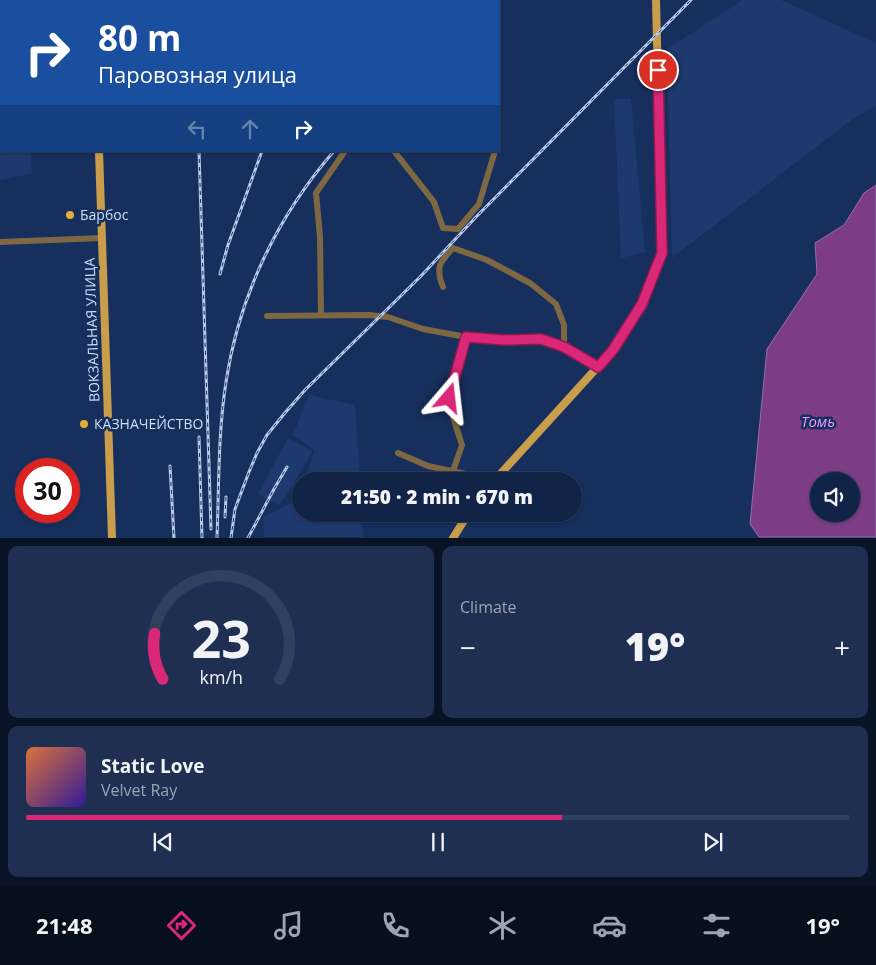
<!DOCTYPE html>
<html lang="en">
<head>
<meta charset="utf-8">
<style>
  :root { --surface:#112346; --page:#1e2f51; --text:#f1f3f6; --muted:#9ca4b3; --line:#30405f; --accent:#db2777 }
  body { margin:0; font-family:"Open Sans",sans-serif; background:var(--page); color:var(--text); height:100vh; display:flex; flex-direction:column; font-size:19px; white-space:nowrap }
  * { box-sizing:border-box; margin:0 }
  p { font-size:16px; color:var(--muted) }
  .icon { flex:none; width:28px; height:28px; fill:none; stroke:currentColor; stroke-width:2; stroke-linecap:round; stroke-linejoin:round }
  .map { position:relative; height:538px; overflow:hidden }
  .sheet { display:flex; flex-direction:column; gap:8px; padding:8px; background:#091326; flex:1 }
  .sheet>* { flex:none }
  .hud { position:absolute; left:0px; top:0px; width:500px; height:152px; box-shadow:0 1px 4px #0004,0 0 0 1px var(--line); background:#1a4fa0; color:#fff; overflow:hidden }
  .tools { position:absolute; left:810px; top:472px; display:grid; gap:10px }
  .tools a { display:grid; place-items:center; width:50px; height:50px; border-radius:50%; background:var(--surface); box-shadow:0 1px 4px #0004,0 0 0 1px var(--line); font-size:25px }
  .speed { position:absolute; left:15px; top:458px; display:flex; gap:10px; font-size:25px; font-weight:700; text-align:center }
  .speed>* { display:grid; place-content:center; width:65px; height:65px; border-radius:50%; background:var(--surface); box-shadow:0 1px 4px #0004,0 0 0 1px var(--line); line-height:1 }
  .speed .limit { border:8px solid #d22; background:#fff; color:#111 }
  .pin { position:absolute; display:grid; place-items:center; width:42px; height:42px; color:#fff; margin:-21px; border:2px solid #fff; border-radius:50%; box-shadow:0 1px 5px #0007 }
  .me { position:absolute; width:55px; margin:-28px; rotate:17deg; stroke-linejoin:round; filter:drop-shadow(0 0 4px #0008) }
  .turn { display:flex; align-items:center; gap:18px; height:105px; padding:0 15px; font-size:22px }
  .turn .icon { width:65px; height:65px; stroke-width:2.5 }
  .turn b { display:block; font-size:35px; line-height:42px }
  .lanes { display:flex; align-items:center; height:48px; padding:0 15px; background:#0003; justify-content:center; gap:25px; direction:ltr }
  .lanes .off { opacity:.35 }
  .big { font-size:38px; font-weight:800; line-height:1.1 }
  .sheet .card { flex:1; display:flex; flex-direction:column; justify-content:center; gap:8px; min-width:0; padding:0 18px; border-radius:10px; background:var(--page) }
  .sheet .dial { align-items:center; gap:0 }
  .dial svg { height:130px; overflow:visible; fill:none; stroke:var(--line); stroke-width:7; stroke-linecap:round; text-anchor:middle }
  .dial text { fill:var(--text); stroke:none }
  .song { display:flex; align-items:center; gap:15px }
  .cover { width:60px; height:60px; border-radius:8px; background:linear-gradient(135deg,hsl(20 70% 55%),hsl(250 70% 35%)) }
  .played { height:5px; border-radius:2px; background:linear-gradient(90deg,var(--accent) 65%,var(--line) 65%) }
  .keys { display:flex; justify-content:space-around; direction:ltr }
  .heat { display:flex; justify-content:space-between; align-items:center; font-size:28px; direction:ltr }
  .sheet .tiles { flex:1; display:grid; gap:8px; grid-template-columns:1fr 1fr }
  .card:last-child { grid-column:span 2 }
  .trip { position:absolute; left:292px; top:472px; width:290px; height:50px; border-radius:25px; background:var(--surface); box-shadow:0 1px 4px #0004,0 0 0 1px var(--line); font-weight:800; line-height:50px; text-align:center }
  .menu { display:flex; height:80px; justify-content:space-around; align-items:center; background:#070e1c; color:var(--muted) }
  .menu .icon { width:35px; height:35px }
  .menu .selected { color:var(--accent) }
  .menu b { font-size:22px; color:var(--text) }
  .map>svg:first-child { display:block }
</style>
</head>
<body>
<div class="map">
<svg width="876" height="538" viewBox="0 0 876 538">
  <rect width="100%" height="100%" fill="#172f5d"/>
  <!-- built -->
  <path fill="#1d396e" d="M743 0H781L876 43V106L854 118 672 258 667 49Z
    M614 99H631L645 252 621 258Z
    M0 119 1 151H31L32 174 0 180Z
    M309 395 355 405 360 481H304L315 450 293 435Z
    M288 438 312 451 294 483 279 506 258 494Z
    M301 488V514H361L363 537H264L263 517 297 500Z"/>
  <!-- water -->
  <path fill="#7c3d86" stroke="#956ea9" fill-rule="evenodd" d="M876 185V537H759L750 524 767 349 817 274 815 243 844 225 864 193ZM819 481H851V514H819Z"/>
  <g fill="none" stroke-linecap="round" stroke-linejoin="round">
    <!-- minor -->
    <path stroke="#7d6843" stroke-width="6" d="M468 1 469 0
      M480 1V0
      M394 151 434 202 443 228 458 229 479 204 495 151
      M0 242 102 238
      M443 287C435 267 440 262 453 248L487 260 530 283 556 304 564 325V347
      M321 315 320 237 316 193 345 151
      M267 316 368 315 388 317 423 329 466 337 504 340 541 339 564 347 598 367
      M398 453 428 466 466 474 474 481
      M453 471 462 445 453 417 449 398 466 337"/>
    <!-- major -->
    <path stroke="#c89d4b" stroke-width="8" d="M94 0V1
      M99 151 112 538
      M494 481 613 350 642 303 662 253 656 0
      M453 538 468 514"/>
    <!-- rail casing -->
    <g stroke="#b8cae9" stroke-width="3">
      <path id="rail" d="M194 0V1
        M279 1 280 0
        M309 1V0
        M458 1 459 0
        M199 151 211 529
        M220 274 228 245 262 151
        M199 437 202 538
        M170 466 174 538
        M225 517 226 497
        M217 538C219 486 218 433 226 382 239 296 277 217 334 151
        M231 538 235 509 249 472 257 453 267 435 284 414 305 390 420 277 476 217 691 0
        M248 538 274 489 287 467"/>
    </g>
    <!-- rail -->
    <use href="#rail" stroke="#172f5d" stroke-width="1" stroke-dasharray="4" stroke-linecap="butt"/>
  </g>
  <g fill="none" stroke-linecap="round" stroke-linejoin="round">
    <!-- route casing -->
    <g stroke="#8e194d" stroke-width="12">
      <path id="route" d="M449 398 466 337 504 340 541 339 564 347 598 367 613 350 642 304 662 253 658 70"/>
    </g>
    <!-- route -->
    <use href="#route" stroke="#db2777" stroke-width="9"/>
  </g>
  <!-- markers -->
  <g fill="#e5ad35" stroke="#172f5d" stroke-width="2">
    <circle cx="70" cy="215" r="5"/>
    <circle cx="84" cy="424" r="5"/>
  </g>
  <g text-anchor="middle" stroke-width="5" stroke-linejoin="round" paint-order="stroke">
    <!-- poi labels -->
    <g font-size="14" fill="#cedffc" stroke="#172f5d" text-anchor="start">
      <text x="80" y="220">Барбос</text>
      <text x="94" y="429">КАЗНАЧЕЙСТВО</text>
    </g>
    <!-- street labels -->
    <g font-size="14" fill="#cedffc" stroke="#172f5d">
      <text transform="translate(92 330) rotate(-92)" y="5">ВОКЗАЛЬНАЯ УЛИЦА</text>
    </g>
    <!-- water labels -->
    <g font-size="15" font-style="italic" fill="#f19bff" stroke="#172f5d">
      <text x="818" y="427">Томь</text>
    </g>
  </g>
</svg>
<div class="tools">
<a><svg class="icon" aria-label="sound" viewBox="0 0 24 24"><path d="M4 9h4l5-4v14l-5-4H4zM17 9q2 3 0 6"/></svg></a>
</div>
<div class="speed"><div class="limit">30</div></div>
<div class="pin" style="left:658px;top:70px;background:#d93025"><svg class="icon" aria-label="arrive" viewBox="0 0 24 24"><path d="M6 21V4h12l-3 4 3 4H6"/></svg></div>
<svg class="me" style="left:449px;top:398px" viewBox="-20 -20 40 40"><path d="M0-17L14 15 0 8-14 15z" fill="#db2777" stroke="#fff" stroke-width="4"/></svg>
<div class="trip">21:50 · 2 min · 670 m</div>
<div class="hud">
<div class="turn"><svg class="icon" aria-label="right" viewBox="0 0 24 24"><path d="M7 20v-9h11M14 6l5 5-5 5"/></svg><div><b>80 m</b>Паровозная улица</div></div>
<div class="lanes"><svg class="icon off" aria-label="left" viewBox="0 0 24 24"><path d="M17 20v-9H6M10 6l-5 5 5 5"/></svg><svg class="icon off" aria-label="ahead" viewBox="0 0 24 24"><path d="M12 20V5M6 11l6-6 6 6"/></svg><svg class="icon" aria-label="right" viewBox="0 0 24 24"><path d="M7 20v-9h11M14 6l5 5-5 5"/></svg></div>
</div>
</div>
<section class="sheet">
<div class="tiles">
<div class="card dial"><svg viewBox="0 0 100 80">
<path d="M14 69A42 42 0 1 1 86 69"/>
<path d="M14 69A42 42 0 0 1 9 41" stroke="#db2777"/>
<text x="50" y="56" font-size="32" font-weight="700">23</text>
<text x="50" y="72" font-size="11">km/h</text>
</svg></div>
<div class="card"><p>Climate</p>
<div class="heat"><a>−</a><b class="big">19°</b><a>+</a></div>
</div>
<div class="card">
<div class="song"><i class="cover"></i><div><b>Static Love</b><p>Velvet Ray</p></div></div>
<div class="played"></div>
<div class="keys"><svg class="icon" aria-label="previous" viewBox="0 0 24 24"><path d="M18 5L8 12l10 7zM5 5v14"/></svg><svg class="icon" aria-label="pause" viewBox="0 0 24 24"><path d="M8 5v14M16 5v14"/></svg><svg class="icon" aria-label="next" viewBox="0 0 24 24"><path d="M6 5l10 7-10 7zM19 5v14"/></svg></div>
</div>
</div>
</section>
<nav class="menu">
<b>21:48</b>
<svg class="icon selected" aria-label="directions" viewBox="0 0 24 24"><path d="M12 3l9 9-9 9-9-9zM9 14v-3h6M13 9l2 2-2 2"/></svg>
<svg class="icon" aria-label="music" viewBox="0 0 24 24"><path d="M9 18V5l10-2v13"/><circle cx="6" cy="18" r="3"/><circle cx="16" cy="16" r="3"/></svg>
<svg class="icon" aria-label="phone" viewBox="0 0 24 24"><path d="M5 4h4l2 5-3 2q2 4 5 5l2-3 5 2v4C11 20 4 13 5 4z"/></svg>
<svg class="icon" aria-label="climate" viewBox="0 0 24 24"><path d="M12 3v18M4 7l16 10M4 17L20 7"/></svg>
<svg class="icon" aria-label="car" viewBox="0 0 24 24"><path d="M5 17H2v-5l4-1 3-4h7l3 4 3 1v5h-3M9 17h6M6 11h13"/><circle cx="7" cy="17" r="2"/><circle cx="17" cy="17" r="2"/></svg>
<svg class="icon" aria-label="filters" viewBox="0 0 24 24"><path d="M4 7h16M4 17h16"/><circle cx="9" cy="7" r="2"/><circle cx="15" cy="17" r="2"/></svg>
<b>19°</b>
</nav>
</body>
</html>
